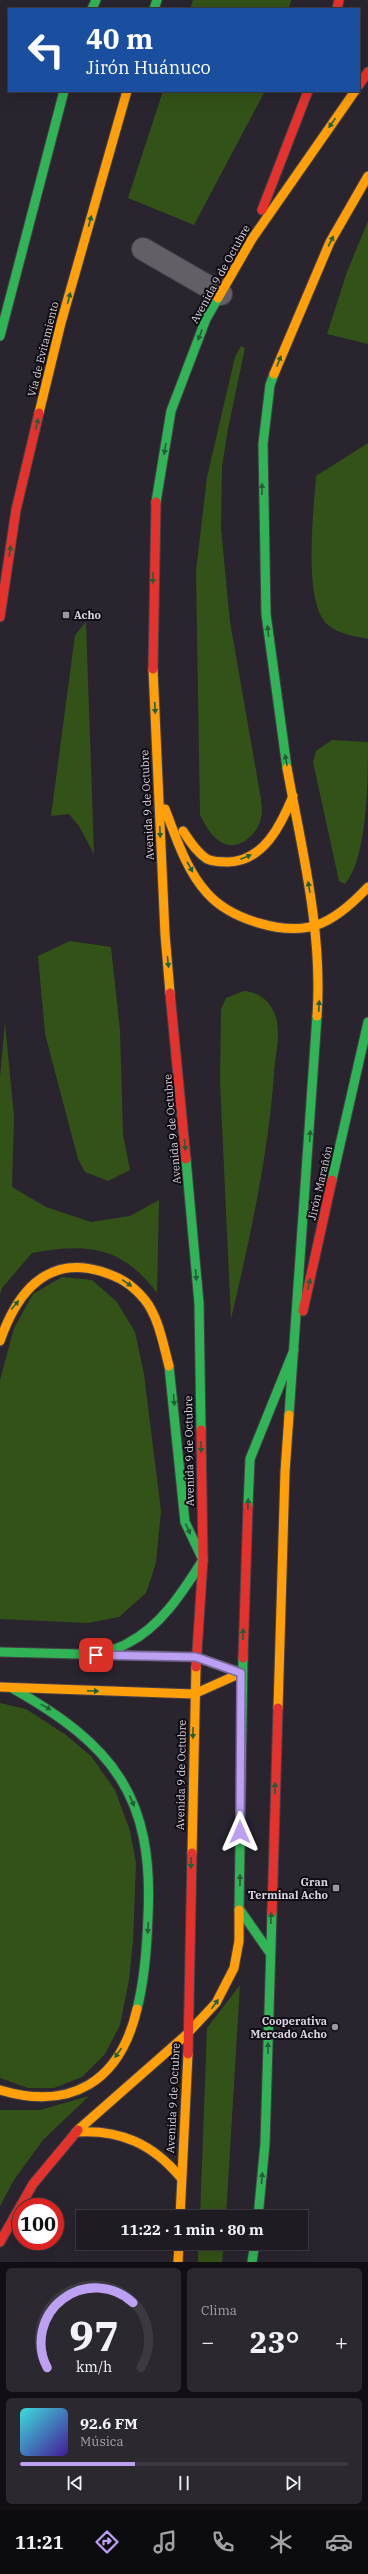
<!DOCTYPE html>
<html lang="es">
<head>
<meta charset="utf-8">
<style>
  :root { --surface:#1f1b22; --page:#2c282f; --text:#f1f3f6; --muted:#a1a1a5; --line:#3c3940; --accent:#bca0f2 }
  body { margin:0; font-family:"IBM Plex Serif",serif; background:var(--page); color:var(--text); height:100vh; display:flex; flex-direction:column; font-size:15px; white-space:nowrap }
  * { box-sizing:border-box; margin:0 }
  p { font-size:13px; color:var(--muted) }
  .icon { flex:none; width:22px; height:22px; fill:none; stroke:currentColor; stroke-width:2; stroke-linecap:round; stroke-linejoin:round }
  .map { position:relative; height:2262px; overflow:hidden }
  .details { display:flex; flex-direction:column; gap:6px; padding:6px; background:#110f13; flex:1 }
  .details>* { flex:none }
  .banner { position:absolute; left:8px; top:8px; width:352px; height:84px; border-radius:0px; box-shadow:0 4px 16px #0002,0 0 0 1px var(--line); background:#1a4fa0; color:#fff; overflow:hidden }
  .speed { position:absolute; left:12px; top:2198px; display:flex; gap:8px; font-size:20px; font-weight:700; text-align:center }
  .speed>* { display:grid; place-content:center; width:52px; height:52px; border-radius:50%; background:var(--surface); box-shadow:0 4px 16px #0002,0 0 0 1px var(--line); line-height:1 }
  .speed .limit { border:6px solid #d22; background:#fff; color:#111 }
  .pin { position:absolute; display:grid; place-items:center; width:34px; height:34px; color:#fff; margin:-17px; border-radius:8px; box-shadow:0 2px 6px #0006 }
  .me { position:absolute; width:44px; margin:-22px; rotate:0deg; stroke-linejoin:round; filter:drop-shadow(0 0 3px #0008) }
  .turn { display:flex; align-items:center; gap:14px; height:84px; padding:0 12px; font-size:18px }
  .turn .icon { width:52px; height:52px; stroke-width:2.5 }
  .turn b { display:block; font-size:28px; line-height:34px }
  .big { font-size:30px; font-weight:800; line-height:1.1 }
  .details .widget { flex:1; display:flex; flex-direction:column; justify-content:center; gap:6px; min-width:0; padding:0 14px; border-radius:6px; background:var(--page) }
  .details .dial { align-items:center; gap:0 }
  .dial svg { height:104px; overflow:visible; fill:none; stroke:var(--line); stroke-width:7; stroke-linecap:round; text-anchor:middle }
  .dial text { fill:var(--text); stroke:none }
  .song { display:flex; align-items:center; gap:12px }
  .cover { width:48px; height:48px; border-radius:6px; background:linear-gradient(135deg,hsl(180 70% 55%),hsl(260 70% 35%)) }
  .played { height:4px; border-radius:2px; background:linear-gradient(90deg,var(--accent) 35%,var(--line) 35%) }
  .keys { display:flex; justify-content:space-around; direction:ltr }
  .heat { display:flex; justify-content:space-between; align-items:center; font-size:22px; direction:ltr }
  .details .tiles { flex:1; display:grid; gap:6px; grid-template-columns:1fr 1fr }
  .widget:last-child { grid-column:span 2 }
  .trip { position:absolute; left:76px; top:2210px; width:232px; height:40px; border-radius:0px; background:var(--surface); box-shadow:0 4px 16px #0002,0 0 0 1px var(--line); font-weight:800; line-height:40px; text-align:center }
  .dock { display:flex; height:64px; justify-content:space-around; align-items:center; background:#0c0b0e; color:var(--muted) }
  .dock .icon { width:28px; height:28px }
  .dock .on { color:var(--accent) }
  .dock b { font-size:18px; color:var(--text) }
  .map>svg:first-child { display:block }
</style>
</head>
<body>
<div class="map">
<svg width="368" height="2262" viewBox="0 0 368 2262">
  <rect width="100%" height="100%" fill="#29242e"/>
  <!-- green -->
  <path fill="#335217" d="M193 0H291L289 9H190Z
    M163 91H265L194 225 128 198Z
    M368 221V344L327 334 347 272Z
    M241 346 245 348 228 429 222 467 221 528 230 622 261 799C261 805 263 813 261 818 258 834 238 853 221 842 211 836 205 825 200 815L196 571 207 477 235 357Z
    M368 443V639C355 636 338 634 328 625 302 603 314 510 316 476Z
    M86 622 94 854 79 826 69 814 51 816 75 635Z
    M332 740 368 742C368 778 368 857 345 884L339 881 313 762 316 751Z
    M70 941 111 947 120 1030 123 1135 130 1170 108 1181 85 1172 78 1159 45 1034 38 956Z
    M244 991C261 992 274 1005 277 1022 280 1037 275 1058 274 1074 268 1157 250 1238 231 1319L220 1081 221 1009 226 998Z
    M5 1022 14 1117 12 1187 46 1207 91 1222 130 1216 159 1200 157 1293C122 1246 87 1243 32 1253L2 1288 0 1294V1078Z
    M62 1277 92 1280 117 1302 135 1332 144 1374 161 1511 156 1563 146 1593 119 1617 88 1623 0 1619V1380L14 1328 33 1294Z
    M0 1703 26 1709 66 1735 91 1756 115 1790 130 1831 136 1863 133 1941 129 1980 120 2025 105 2054 82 2077 54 2088H28L0 2078Z
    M240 1985 226 2217H200L207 2028Z
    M89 2096 43 2140 14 2180 0 2206V2110H40Z
    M198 2243H224L222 2262H198Z"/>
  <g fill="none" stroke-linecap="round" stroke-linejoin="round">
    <!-- street casing -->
    <g stroke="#46414a" stroke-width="24">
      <path id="street" d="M143 249 221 294"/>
    </g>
    <!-- fast casing -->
    <g stroke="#46414a" stroke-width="11">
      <path id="fast" d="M92 9 96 0
        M154 9 157 0
        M0 336 64 91
        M274 374 270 385 263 444 266 614 287 768
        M156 502 171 411 206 319 218 298
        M186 1159 199 1303 201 1430
        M332 1180 368 1022
        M169 1366 185 1522 203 1560
        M289 1415 317 1016
        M248 1506 250 1459 294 1350
        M0 1652 196 1657 241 1673
        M96 1655C107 1651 118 1649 128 1643 160 1627 182 1593 201 1563
        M12 1688C113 1745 154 1796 148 1916 147 1947 145 1978 137 2009
        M239 1910 243 1658
        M240 1910 270 1953
        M258 2217 265 2144 272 1912
        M252 2262 255 2243"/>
    </g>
    <!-- slow casing -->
    <g stroke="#46414a" stroke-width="11">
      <path id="slow" d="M218 298 252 239 355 91
        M274 374 330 242 368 176
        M39 413 61 323 127 91
        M153 669 165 934 170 993
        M287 768C302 850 323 933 317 1016
        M165 809C176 837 186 870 207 893 230 919 284 936 317 925 337 918 354 902 368 887
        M183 831C190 841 196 852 207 859 213 862 221 862 228 862 264 861 281 825 293 796
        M0 1341C16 1295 45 1255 100 1271 119 1277 131 1283 145 1300 159 1318 163 1344 169 1366
        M0 1687 194 1694 241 1673
        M278 1708 285 1472 289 1415
        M192 1853 196 1667
        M0 2090C71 2111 120 2082 137 2009
        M78 2130 186 2035 216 2003 234 1968 239 1941V1910
        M76 2132C120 2129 153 2144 181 2178
        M180 2217 188 2054
        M178 2262 179 2243"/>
    </g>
    <!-- jam casing -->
    <g stroke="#46414a" stroke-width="11">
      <path id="jam" d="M337 9 339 0
        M359 85 368 72
        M262 210 308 91
        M0 617 16 510 39 413
        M153 669 156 502
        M170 993 186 1159
        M303 1311 332 1180
        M243 1658 248 1506
        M196 1667 203 1560 201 1430
        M272 1912 278 1708
        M188 2054 192 1853
        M0 2242 33 2184 78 2130"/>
    </g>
    <!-- street -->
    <use href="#street" stroke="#635f67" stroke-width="22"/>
    <!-- fast -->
    <use href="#fast" stroke="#30b455" stroke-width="9"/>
    <!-- slow -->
    <use href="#slow" stroke="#ff9f0a" stroke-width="9"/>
    <!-- jam -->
    <use href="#jam" stroke="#e5322d" stroke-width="9"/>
  </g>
  <!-- one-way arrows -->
  <defs><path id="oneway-solid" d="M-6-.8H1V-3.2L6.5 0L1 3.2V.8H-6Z"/></defs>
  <g fill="#206034">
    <use href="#oneway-solid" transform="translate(332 123) rotate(125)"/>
    <use href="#oneway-solid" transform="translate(90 221) rotate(-75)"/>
    <use href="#oneway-solid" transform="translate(331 241) rotate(-63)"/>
    <use href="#oneway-solid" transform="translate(69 298) rotate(-75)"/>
    <use href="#oneway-solid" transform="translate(200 335) rotate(111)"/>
    <use href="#oneway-solid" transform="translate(279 361) rotate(-69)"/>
    <use href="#oneway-solid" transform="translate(37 424) rotate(-76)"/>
    <use href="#oneway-solid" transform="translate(165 449) rotate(99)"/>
    <use href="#oneway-solid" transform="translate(262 489) rotate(-89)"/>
    <use href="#oneway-solid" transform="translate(10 551) rotate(-81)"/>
    <use href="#oneway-solid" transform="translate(153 578) rotate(92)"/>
    <use href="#oneway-solid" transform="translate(268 631) rotate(-97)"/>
    <use href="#oneway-solid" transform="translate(155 708) rotate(87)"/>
    <use href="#oneway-solid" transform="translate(286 760) rotate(-101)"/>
    <use href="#oneway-solid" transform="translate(160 832) rotate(88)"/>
    <use href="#oneway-solid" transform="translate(246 857) rotate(-22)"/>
    <use href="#oneway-solid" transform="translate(190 867) rotate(61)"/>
    <use href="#oneway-solid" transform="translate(309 887) rotate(-100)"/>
    <use href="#oneway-solid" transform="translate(168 962) rotate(84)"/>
    <use href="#oneway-solid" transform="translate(319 1006) rotate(-87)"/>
    <use href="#oneway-solid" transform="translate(310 1136) rotate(-86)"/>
    <use href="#oneway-solid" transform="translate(185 1145) rotate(85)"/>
    <use href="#oneway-solid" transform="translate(196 1275) rotate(85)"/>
    <use href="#oneway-solid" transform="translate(127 1283) rotate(35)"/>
    <use href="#oneway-solid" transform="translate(309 1284) rotate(-77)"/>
    <use href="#oneway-solid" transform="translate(15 1305) rotate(-50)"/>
    <use href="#oneway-solid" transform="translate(174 1400) rotate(85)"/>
    <use href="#oneway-solid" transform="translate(201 1447) rotate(89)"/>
    <use href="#oneway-solid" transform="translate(248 1504) rotate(-88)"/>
    <use href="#oneway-solid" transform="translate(188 1529) rotate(65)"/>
    <use href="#oneway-solid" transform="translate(243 1634) rotate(-88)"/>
    <use href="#oneway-solid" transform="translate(93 1691) rotate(2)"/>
    <use href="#oneway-solid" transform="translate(46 1707) rotate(29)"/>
    <use href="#oneway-solid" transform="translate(193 1733) rotate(91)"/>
    <use href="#oneway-solid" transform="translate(275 1788) rotate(-88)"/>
    <use href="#oneway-solid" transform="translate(132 1801) rotate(66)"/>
    <use href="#oneway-solid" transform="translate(191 1863) rotate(91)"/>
    <use href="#oneway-solid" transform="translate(240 1880) rotate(-90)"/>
    <use href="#oneway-solid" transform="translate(271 1918) rotate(-88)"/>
    <use href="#oneway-solid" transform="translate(148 1928) rotate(93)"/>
    <use href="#oneway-solid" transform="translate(215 2004) rotate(-54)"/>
    <use href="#oneway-solid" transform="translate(268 2048) rotate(-89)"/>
    <use href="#oneway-solid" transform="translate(118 2053) rotate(125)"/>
    <use href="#oneway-solid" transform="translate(262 2178) rotate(-85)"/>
  </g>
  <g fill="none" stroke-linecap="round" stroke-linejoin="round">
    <!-- route casing -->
    <g stroke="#7a689d" stroke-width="10">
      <path id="route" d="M96 1655 196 1657 241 1673 240 1832"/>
    </g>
    <!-- route -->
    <use href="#route" stroke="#bca0f2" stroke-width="7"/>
  </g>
  <!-- markers -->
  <g fill="#9c96a2" stroke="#100c14" stroke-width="1.5">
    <rect x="62" y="611" width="8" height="8" rx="2"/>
    <rect x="332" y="1884" width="8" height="8" rx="2"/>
    <circle cx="335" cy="2027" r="4"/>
  </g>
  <g text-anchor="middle" stroke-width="4" stroke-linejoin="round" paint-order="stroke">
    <!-- street labels -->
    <g font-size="11" fill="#dad4e1" stroke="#100c14">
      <text transform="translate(220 274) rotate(-61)" y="4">Avenida 9 de Octubre</text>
      <text transform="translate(43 349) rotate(-76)" y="4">Vía de Evitamiento</text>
      <text transform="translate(147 805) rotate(-93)" y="4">Avenida 9 de Octubre</text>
      <text transform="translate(172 1129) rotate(-95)" y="4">Avenida 9 de Octubre</text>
      <text transform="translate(320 1183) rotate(-77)" y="4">Jirón Marañón</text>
      <text transform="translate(189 1451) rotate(-91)" y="4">Avenida 9 de Octubre</text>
      <text transform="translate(181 1775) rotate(-89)" y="4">Avenida 9 de Octubre</text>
      <text transform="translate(173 2098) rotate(-87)" y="4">Avenida 9 de Octubre</text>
    </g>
    <!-- poi labels -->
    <g font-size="11" font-weight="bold" fill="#dad4e1" stroke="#100c14" text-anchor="end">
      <text x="74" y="619" text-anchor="start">Acho</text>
      <text x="328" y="1886">Gran<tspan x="328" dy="13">Terminal Acho</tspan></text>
      <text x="327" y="2025">Cooperativa<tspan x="327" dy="13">Mercado Acho</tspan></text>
    </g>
  </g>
</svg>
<div class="speed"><div class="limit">100</div></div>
<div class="pin" style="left:96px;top:1655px;background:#d93025"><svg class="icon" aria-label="arrive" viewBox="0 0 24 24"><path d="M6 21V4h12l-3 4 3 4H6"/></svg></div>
<svg class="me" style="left:240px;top:1832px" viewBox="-20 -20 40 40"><path d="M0-17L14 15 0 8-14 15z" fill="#bca0f2" stroke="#fff" stroke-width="4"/></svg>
<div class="trip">11:22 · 1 min · 80 m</div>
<div class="banner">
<div class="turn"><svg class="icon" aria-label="left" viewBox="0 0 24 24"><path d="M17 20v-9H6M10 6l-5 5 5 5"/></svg><div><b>40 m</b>Jirón Huánuco</div></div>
</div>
</div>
<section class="details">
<div class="tiles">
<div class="widget dial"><svg viewBox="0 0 100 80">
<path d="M14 69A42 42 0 1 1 86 69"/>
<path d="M14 69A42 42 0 0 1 80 19" stroke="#bca0f2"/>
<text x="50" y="56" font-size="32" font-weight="700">97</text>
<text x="50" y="72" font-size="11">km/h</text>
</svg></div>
<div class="widget"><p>Clima</p>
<div class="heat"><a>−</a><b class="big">23°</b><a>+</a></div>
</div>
<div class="widget">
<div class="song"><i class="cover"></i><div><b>92.6 FM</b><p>Música</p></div></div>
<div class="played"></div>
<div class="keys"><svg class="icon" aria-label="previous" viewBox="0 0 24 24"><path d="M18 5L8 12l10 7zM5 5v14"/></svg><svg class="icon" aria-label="pause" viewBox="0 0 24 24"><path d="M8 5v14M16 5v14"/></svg><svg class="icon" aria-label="next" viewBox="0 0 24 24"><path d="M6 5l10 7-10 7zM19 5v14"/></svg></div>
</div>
</div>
</section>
<nav class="dock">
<b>11:21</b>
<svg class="icon on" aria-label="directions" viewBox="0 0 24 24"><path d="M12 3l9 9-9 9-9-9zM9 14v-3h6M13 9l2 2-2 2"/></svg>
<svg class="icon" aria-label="music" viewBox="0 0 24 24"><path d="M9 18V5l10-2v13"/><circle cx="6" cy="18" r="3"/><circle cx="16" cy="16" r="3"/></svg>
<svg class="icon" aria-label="phone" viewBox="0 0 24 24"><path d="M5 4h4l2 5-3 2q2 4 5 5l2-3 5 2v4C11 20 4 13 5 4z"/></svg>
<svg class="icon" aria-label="climate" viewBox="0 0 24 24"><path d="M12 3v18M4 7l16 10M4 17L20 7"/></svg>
<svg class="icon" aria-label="car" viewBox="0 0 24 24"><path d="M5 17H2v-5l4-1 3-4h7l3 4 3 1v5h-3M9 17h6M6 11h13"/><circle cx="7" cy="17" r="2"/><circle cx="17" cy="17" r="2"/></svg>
</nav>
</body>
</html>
